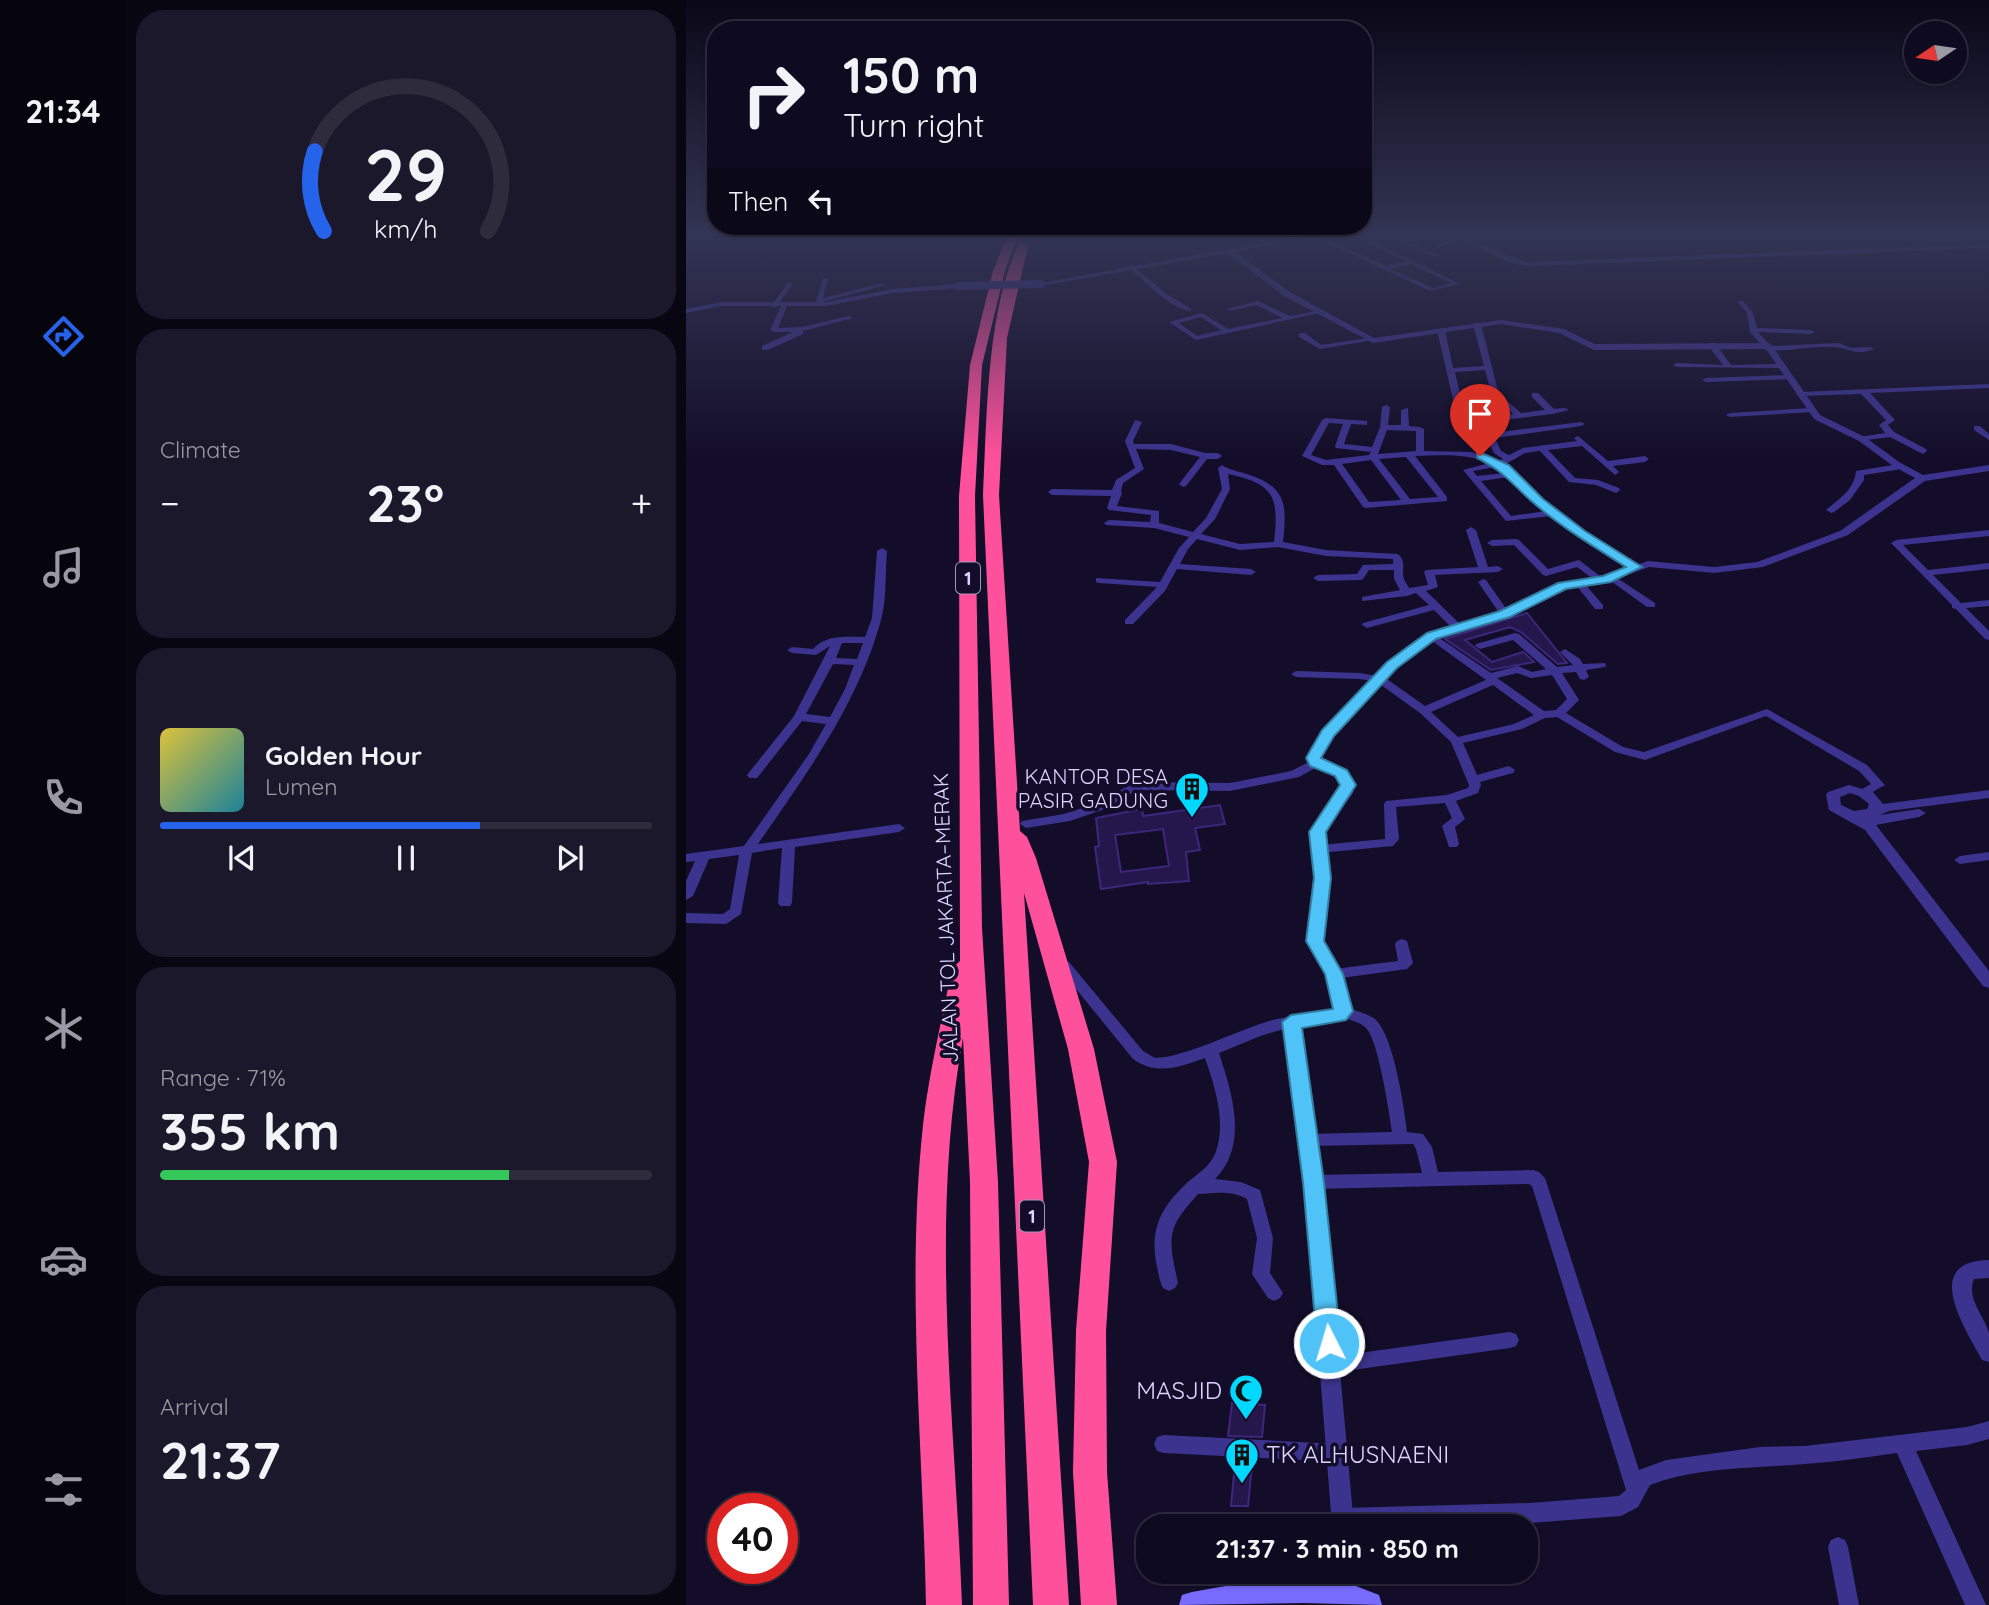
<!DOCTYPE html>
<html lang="en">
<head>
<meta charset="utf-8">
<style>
  :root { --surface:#0e0a1f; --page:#1c182c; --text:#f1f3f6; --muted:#9b9aa4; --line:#2e2b3d; --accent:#2563eb }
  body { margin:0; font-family:Quicksand,sans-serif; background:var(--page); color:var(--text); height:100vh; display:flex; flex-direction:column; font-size:26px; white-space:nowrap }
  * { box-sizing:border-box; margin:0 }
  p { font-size:23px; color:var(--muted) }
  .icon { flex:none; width:38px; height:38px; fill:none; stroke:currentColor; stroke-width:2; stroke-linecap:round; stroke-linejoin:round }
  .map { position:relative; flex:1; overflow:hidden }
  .side { display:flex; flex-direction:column; gap:10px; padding:10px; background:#080611; width:560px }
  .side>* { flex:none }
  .hud { position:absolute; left:21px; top:21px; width:665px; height:214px; border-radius:28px; box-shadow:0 2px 5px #0004,0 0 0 2px var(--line); background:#0e0a1f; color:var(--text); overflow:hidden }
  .needle { width:46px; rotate:257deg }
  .controls { position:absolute; left:1218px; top:21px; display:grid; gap:14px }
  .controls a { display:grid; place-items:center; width:63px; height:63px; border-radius:50%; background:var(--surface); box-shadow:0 2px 5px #0004,0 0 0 2px var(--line); font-size:35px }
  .speed { position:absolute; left:21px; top:1493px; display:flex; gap:14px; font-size:35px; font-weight:700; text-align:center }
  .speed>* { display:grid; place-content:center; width:91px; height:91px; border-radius:50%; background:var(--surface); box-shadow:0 2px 5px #0004,0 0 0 2px var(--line); line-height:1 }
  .speed .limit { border:10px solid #d22; background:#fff; color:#111 }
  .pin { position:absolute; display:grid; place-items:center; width:60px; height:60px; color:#fff; margin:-72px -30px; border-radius:50% 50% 50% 0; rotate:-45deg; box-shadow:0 0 7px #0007 }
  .pin .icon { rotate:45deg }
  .me { position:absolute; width:77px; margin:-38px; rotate:355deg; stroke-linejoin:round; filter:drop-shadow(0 0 5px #0008) }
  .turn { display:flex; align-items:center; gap:24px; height:147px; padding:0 21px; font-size:32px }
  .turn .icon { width:91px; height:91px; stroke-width:2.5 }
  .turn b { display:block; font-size:49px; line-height:60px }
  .then { display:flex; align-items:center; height:66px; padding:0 21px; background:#0003; gap:14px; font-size:26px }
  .big { font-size:52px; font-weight:700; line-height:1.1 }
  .side .card { flex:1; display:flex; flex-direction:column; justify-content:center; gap:10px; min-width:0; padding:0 24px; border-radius:28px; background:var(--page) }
  .side .dial { align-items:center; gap:0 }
  .dial svg { height:182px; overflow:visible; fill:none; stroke:var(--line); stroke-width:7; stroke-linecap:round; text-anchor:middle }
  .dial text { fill:var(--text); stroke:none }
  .song { display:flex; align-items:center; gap:21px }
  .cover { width:84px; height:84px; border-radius:10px; background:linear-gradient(135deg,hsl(50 70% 55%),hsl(190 70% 35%)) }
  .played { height:7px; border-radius:4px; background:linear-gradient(90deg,var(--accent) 65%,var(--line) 65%) }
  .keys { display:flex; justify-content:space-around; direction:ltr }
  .heat { display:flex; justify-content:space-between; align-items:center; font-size:38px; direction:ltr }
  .charge { height:10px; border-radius:5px; background:linear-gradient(90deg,#34c759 71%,var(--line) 0) }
  .trip { position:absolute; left:450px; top:1514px; width:402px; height:70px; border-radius:28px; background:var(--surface); box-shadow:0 2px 5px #0004,0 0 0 2px var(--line); font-weight:700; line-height:70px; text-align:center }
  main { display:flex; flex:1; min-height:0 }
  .dock { display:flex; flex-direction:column; width:126px; justify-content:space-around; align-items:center; background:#06040c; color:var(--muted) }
  .dock .icon { width:49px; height:49px }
  .dock .on { color:var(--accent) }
  .dock b { font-size:32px; color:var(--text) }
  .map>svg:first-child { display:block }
</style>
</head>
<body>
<main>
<nav class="dock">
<b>21:34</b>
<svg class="icon on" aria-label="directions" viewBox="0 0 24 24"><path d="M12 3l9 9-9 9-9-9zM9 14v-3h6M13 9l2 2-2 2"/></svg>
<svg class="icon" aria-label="music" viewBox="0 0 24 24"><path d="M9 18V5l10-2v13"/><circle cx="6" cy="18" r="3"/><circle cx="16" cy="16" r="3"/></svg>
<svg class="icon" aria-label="phone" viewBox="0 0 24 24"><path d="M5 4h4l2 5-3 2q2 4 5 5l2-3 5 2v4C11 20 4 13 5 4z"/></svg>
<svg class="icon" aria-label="climate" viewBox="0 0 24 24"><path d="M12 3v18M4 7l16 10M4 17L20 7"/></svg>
<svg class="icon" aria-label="car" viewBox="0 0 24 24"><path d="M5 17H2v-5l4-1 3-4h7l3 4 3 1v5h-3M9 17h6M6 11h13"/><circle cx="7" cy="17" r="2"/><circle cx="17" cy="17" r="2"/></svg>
<svg class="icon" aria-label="filters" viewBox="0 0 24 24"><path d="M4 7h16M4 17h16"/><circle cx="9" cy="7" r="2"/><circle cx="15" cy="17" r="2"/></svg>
</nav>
<section class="side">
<div class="card dial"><svg viewBox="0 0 100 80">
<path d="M14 69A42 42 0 1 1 86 69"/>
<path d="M14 69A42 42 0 0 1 10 34" stroke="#2563eb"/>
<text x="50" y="56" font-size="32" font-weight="700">29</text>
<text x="50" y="72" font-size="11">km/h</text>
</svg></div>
<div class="card"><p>Climate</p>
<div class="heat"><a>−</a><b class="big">23°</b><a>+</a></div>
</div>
<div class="card">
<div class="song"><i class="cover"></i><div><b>Golden Hour</b><p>Lumen</p></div></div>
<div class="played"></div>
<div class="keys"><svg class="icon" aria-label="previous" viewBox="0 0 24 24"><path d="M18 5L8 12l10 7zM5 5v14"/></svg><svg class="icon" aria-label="pause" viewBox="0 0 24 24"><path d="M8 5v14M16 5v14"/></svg><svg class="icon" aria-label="next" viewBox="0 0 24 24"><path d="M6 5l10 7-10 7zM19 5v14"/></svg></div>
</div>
<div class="card"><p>Range · 71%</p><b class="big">355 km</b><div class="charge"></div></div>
<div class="card"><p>Arrival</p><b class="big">21:37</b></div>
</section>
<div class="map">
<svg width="1303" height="1605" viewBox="0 0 1303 1605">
  <rect width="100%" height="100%" fill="#130d29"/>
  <!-- building -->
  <path fill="#25174c" stroke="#3c277b" stroke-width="2" fill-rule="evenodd" d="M841 613 881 663 872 664 835 632 824 627 779 640 806 662 837 652 848 662 805 670 759 639Z
    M534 805 539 824 509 828 514 850 500 852 503 881 462 884V882L415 889 409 847 413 846 410 818 456 809 457 816ZM477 829 483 866 435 872 429 835Z
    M546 1403 579 1405 576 1437 542 1436Z
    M549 1464 566 1465 562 1506H545Z"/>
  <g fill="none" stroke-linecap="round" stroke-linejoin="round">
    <!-- minor -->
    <path fill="#3b338d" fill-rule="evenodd" d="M662 234H671L774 284 744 291 629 237 634 236 700 266 720 261ZM725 264 765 283 747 288 705 269Z
      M695 234H704L751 255 746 256Z
      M778 237 780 240 753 247 750 245Z
      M442 265H446L481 294 505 309V311C485 310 458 280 442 267Z
      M137 278 142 279 137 298 197 283 200 285 136 302 132 306 129 304Z
      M102 283 107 284 90 307H86L85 306Z
      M572 301 604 316 635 310 638 312 510 340 483 322 516 313 542 329 596 318 571 305 544 311 541 309ZM515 317 535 330 511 336 493 323Z
      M1053 301H1057L1067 313 1071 328 1125 330 1129 332 1125 334 1072 332 1085 346 1153 343 1165 348 1184 347 1188 349C1172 356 1164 349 1149 347 1127 345 1103 352 1080 350L1064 332 1061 313 1052 302Z
      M98 304 101 306 92 328 116 327 163 316 167 318 117 331V334L82 350H76V346L107 332H88L84 330 95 306Z
      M791 322 795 324 813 395 809 397 775 399 777 408 773 410 769 408 751 330 755 328 759 330 767 368 798 366 787 324ZM799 370 805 393 774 394 769 372Z
      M613 333H619L635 345 683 338 687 340 634 349 613 337Z
      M1023 343H1029L1045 365 1094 364 1098 366 1094 368 991 367 987 365 991 363 1037 365 1022 345Z
      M1103 375 1107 377 1106 379 1020 382 1016 380 1020 378Z
      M1303 384V388L1184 393 1209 420 1202 425 1208 432 1240 449 1241 451 1237 454 1204 437 1173 441V437L1199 433 1193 425 1200 420 1175 394 1114 396 1110 394 1114 392Z
      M846 393H852L868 409 879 408 883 410 866 414 801 422 806 433 895 422 899 424 895 426 809 438 815 451 823 455 837 448 891 441 888 438 892 436 922 461 959 456 963 459 959 462 927 466 933 472 929 475 896 446 862 450 889 478 912 480 933 488 934 490 930 493 910 485 883 482 854 451 839 453 818 465C834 476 846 492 862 504 891 527 922 546 952 565V569H946L866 516 820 521 777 470 804 463C780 453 753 455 729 456L761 497V501L680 508 677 507 648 465H636L616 456 636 420 640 418 681 421V425L665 424 658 444 686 447 694 427 696 407 700 405 704 407 702 425H715V410L722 408 723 426 734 427 738 429V451L786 452 812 461 817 459 808 453 787 410 794 408 799 417 827 414 816 402 820 400 835 413 859 410 846 397ZM643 423 657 424 649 446 650 448 685 452 683 455 640 460 625 455ZM701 430 730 431V451L692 454ZM720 457 752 497 724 499 693 459ZM685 460 715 500 683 502 656 464ZM810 467 818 473 791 476 787 471ZM823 477 860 511 825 516 795 481Z
      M1124 408 1128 410 1127 412 1044 417 1040 415 1044 413Z
      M449 420 456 422 447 441 448 444H485L519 453H532L536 456 532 459H521L500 486 497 487 493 484 514 457 485 450 450 449 458 469 437 483 435 491 436 493 431 506 473 511V523L507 532 520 518 536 489 532 468 536 465C543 470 552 471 561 474 601 487 601 505 597 542L640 550 712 554C721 562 715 569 718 579 718 580 723 587 723 588L742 585 738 572 740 570 792 567 780 530 785 527 790 530 802 567 812 566 817 569 812 572 749 575 752 587 740 591 775 625V629H767L748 610 681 628 676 625 677 623 743 605 730 593 721 596 676 601V597L714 590 708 579V570H683L677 579 674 580 632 581 627 578 632 575 671 574 677 565 707 564V559L640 556 592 547 554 550 511 539 502 549 494 564 565 569 570 572 565 575 491 569 479 591 447 624H439V620L471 587 413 583 410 582V578L474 582 493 548 503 537 468 528 420 525 418 523 423 520 464 522 465 515 423 510 421 508 425 496 366 495 362 492 366 489 426 490 430 480 449 468 439 441ZM542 474C589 484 593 497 588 542L554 544 515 534 529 519 544 489Z
      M1288 426H1294L1303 434V440L1288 430Z
      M1213 464 1216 465V469L1178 475V480L1164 500 1148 512 1145 513 1140 510C1154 498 1168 490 1170 471Z
      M1303 530V536L1217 545 1242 570 1303 563V569L1247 575 1275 603 1303 600V606L1280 608 1303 631V640L1299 639 1270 609 1266 608V605L1205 543 1210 540Z
      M830 539 833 540 862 569 893 560 919 580 914 583 911 582 891 567 860 576 857 575 828 545 806 546 801 543 806 540Z
      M196 548 201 551C199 573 201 599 195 620 172 704 121 773 72 844L213 824 219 828 213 832 109 847 106 903 104 906H94L92 903 96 848 66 853 55 914 40 924 0 923V913L37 914 44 909 53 855 23 859 7 896 0 900V881L9 861 0 862V854L58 846 123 754 140 724 116 721 71 778H63L61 775 108 716 144 646 130 655 106 653 101 650 106 647 127 649C140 634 162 637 179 637L186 618 191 551ZM156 643H177L171 659 150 658ZM147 664 168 665 159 689 144 717 120 714Z
      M925 574 969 603V607H961L922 579V575Z
      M797 579 800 580 824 614 823 616H815L814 614 792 582Z
      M893 580 896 581 917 605V609H909L890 585 888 583Z
      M746 633 805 673 832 666 846 672 860 669 827 640 794 649 789 646 790 644 829 633 833 634 871 667 887 665 874 652 879 649 894 659 897 664 919 663 920 665 919 667 900 670 903 677 898 680 894 679 890 672 876 673 893 700 880 713 937 747 958 752 1081 709 1181 765 1199 785 1181 795H1173L1171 792 1185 784 1173 771 1080 716 959 760 929 752 871 717 859 718 836 729 777 743 791 775 823 766 829 770 827 773 794 782 795 785 792 793 770 801 779 819 769 827 773 844 771 847H763L756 826 766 818 759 803 710 807 713 839 707 846 634 853 629 852 628 849 629 846 634 845 699 839 698 804 700 801 761 795 782 788 783 785 765 742 734 713 691 682 674 679 610 677 605 674 610 671 674 673 698 677 739 706 800 680 742 638V634ZM831 673 845 678 866 675 881 699 870 710 858 711 811 678ZM807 685 848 715 828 724 772 737 745 712Z
      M629 759 635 763 633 766 613 777 544 791 452 790 416 810 384 821 340 828 334 824 336 821 378 814 408 804 450 782 544 783 605 771Z
      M1303 852V860L1274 864 1268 860 1274 856Z
      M716 939 721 941 727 963 721 969 648 979 643 978 641 974 643 970 648 969 712 961 709 944 711 941Z
      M378 960 383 962 457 1051 469 1058C507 1058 585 1011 610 1018L612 1022 610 1026 577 1035 533 1053C546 1093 563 1145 529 1179L555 1182 574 1190 587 1238 584 1273 597 1293 594 1298 588 1301 582 1298 566 1274 571 1238 561 1199C546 1190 528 1193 512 1194 480 1229 482 1237 492 1283L489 1288 483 1291 477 1288C473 1280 472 1271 470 1262 464 1226 477 1205 503 1181 513 1173 523 1167 529 1154 541 1124 529 1087 519 1058 493 1067 471 1076 447 1059L373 968 371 965 373 962Z
      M656 1007C667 1010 683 1013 691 1021 708 1040 718 1106 721 1132L737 1134 746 1147 752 1172 847 1170 853 1172 859 1178 953 1470 980 1460 1074 1447 1119 1446 1281 1427 1303 1421V1439L1281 1445 1230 1451 1300 1605H1279L1211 1453C1181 1457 1150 1462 1119 1464 1071 1468 1009 1467 964 1485L952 1507 935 1516 844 1523 731 1526 650 1525 647 1518 650 1511 657 1508 844 1503 933 1496 940 1490 846 1186 843 1184 628 1189 622 1187 620 1182 622 1177 628 1175 736 1173 730 1149 727 1144 622 1146 616 1144 614 1140 616 1136 622 1134 706 1132C703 1112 693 1044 681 1029 674 1021 660 1019 651 1016L649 1012 651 1008Z
      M824 1332 830 1334 833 1340 830 1346 824 1348 645 1373 639 1371 636 1365 639 1359 645 1357Z
      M478 1435 651 1444 658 1446 661 1453 658 1460 651 1462 478 1453 471 1451 468 1444 471 1437Z
      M1152 1537 1159 1540 1162 1547 1173 1605H1153L1142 1547 1145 1540Z"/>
    <!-- tertiary -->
    <path fill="#3b338d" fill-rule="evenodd" d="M625 234H642L549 252 604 292 688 338 815 320 878 329 909 344 1082 343 1085 344 1134 415 1179 437 1213 462 1237 475 1303 465V471L1239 481 1162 535 1077 567 1028 573 963 567 924 581 879 589 823 616 750 639 710 668 638 748 635 761 660 770 669 785 667 793 638 832 644 878 637 941 656 974 666 1008 659 1019 614 1027 637 1182 668 1526H646L619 1182 597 1022 599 1018 605 1016 648 1010 650 1007 640 974 621 941 630 878 624 832 653 793 655 785 650 776 624 766 620 758 625 747 702 662 742 633 815 612 872 584 918 576 962 561 1028 567 1071 562 1154 531 1229 478 1207 466 1173 441 1128 419 1080 349 908 350 873 333 815 324 687 343 598 296 542 253 355 286 351 284Z
      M763 234H773L833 260 843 262 1303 244V248L843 266 828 264Z
      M272 284H275V288L207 293 140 306H35L0 313V309L35 302H140L207 289Z
      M1163 785 1187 792 1197 804 1303 790V798L1203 811 1194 815 1233 809 1240 813 1233 817 1190 825 1303 971V988L1297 986 1179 830 1143 810 1140 795 1142 792ZM1164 793 1173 796 1183 804 1181 809 1168 811 1155 805 1154 797Z
      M1303 1260V1278L1288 1279C1280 1299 1298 1315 1303 1333 1303 1342 1303 1354 1303 1362L1296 1360C1278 1327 1235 1261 1303 1260Z
      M647 1572H671L672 1595 668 1603H652L648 1595Z"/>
    <!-- secondary -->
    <path fill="#786cff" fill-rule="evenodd" d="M618 1576 662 1583 693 1595 696 1605 618 1603 493 1605 496 1595 506 1592 573 1580Z"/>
    <!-- motorway -->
    <path fill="#ff509b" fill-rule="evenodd" d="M322 234H332L319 271 296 365 289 496 296 928 312 1182 323 1605H287L284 1182 277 1038C243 1224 269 1417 276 1605H240C237 1446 220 1284 237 1125 243 1072 256 1020 266 968L274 961 273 496 284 365 307 271Z
      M333 244 342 246 321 338 313 495 334 831 341 837 350 858 408 1049 431 1162 420 1331 421 1472 431 1605H395L387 1472 390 1331 403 1162 382 1049 338 893 383 1605H347L297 495C301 420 300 311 333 244Z"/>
    <!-- tertiary-bridge -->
    <path stroke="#3b338d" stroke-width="8" d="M272 286 355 284"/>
  </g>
  <!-- sky -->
  <linearGradient id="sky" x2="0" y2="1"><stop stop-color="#0a0717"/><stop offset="0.51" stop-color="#333554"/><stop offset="1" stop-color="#333554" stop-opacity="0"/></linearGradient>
  <rect width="1303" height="459" fill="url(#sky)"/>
  <!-- route -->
  <path fill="#4fc3f7" stroke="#337fa1" stroke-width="2" d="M791 454H798L823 465 857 499 899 531 956 567 925 582 880 589 824 617 750 639 711 668 648 736 635 758 661 770 670 785 640 832 645 878 638 941 657 974 667 1011 660 1020 616 1028 638 1182 655 1343 651 1350 643 1354 635 1350 631 1343 617 1182 596 1022 605 1015 647 1009 639 974 620 941 628 878 623 832 654 785 649 776 624 766 620 758 636 730 701 662 741 633 814 611 872 583 917 576 940 567C909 547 878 529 850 505 826 485 821 473 791 458Z"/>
  <!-- icons -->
  <defs>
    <g id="building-pin" transform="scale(1.75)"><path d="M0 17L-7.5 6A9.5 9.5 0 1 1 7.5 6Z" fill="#01d8ff" stroke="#130d29"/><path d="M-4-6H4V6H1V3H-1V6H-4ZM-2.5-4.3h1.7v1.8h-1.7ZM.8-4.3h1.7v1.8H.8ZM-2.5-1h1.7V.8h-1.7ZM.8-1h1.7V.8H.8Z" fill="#111"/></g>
    <g id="mosque-pin" transform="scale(1.75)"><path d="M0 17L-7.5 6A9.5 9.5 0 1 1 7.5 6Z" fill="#01d8ff" stroke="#130d29"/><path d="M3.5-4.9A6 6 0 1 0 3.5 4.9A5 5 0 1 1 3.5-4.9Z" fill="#111"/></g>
  </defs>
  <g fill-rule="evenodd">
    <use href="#building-pin" x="506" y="789"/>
    <use href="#mosque-pin" x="560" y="1391"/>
    <use href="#building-pin" x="556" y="1455"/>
  </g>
  <g text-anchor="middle" stroke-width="7" stroke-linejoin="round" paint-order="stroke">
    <!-- shield labels -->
    <g fill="#130d29" stroke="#a099bf" stroke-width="2">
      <rect x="270" y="562.5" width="24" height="31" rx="5"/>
      <rect x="334" y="1200.5" width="24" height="31" rx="5"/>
    </g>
    <g font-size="19" font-weight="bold" fill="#dcd5ff">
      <text x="282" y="585">1</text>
      <text x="346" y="1223">1</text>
    </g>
    <!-- poi labels -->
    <g font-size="21" fill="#dcd5ff" stroke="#130d29" text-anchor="end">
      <text x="482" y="784">KANTOR DESA<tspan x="482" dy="24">PASIR GADUNG</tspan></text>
    </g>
    <!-- street labels -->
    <g font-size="21" fill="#dcd5ff" stroke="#130d29">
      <text transform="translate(260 918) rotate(-92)" y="7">JALAN TOL JAKARTA–MERAK</text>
    </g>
    <!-- near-poi labels -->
    <g font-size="24" fill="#dcd5ff" stroke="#130d29" text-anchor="end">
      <text x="536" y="1399">MASJID</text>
      <text x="580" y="1463" text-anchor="start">TK ALHUSNAENI</text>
    </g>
  </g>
</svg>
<div class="controls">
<a><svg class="needle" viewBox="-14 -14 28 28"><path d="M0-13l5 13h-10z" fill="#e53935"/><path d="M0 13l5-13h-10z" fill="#9b9aa4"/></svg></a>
</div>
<div class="speed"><div class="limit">40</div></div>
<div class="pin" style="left:794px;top:456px;background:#d93025"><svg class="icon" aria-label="arrive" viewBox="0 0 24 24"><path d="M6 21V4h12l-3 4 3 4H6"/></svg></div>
<svg class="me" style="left:643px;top:1343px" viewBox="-20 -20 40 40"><circle r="17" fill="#4fc3f7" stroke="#fff" stroke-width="3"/><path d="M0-11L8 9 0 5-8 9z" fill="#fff"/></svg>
<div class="trip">21:37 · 3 min · 850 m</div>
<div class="hud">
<div class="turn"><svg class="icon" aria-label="right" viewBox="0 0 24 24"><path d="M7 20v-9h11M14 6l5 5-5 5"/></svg><div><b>150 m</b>Turn right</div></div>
<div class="then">Then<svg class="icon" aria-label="left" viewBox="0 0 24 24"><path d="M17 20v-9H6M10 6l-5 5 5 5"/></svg></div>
</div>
</div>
</main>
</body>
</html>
